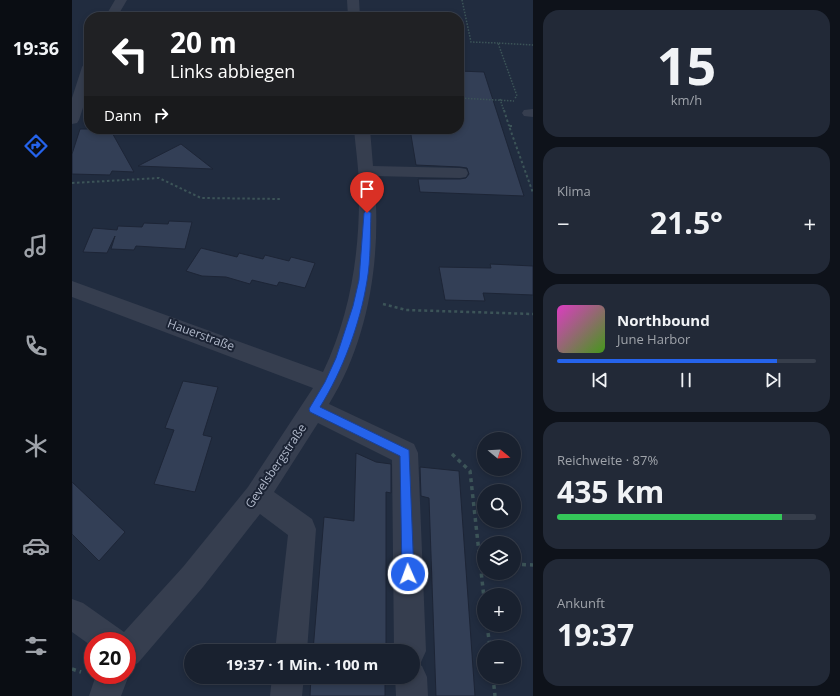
<!DOCTYPE html>
<html lang="de">
<head>
<meta charset="utf-8">
<style>
  :root { --surface:#19212f; --page:#222937; --text:#f1f3f6; --muted:#9fa3aa; --line:#373e4b; --accent:#2563eb }
  body { margin:0; font-family:"Open Sans",sans-serif; background:var(--page); color:var(--text); height:100vh; display:flex; flex-direction:column; font-size:15px; white-space:nowrap }
  * { box-sizing:border-box; margin:0 }
  p { font-size:13px; color:var(--muted) }
  .icon { flex:none; width:22px; height:22px; fill:none; stroke:currentColor; stroke-width:2; stroke-linecap:round; stroke-linejoin:round }
  .map { position:relative; flex:1; overflow:hidden }
  .details { display:flex; flex-direction:column; gap:10px; padding:10px; background:#0e121a; width:307px }
  .details>* { flex:none }
  .guide { position:absolute; left:12px; top:12px; width:380px; height:122px; border-radius:16px; box-shadow:0 2px 6px #0003,0 0 0 1px var(--line); background:#202124; color:#fff; overflow:hidden }
  .needle { width:26px; rotate:108deg }
  .controls { position:absolute; left:405px; top:432px; display:grid; gap:8px }
  .controls a { display:grid; place-items:center; width:44px; height:44px; border-radius:50%; background:var(--surface); box-shadow:0 2px 6px #0003,0 0 0 1px var(--line); font-size:20px }
  .speed { position:absolute; left:12px; top:632px; display:flex; gap:8px; font-size:20px; font-weight:700; text-align:center }
  .speed>* { display:grid; place-content:center; width:52px; height:52px; border-radius:50%; background:var(--surface); box-shadow:0 2px 6px #0003,0 0 0 1px var(--line); line-height:1 }
  .speed .limit { border:6px solid #d22; background:#fff; color:#111 }
  .pin { position:absolute; display:grid; place-items:center; width:34px; height:34px; color:#fff; margin:-41px -17px; border-radius:50% 50% 50% 0; rotate:-45deg; box-shadow:0 0 4px #0007 }
  .pin .icon { rotate:45deg }
  .me { position:absolute; width:44px; margin:-22px; rotate:358deg; stroke-linejoin:round; filter:drop-shadow(0 0 3px #0008) }
  .turn { display:flex; align-items:center; gap:14px; height:84px; padding:0 20px; font-size:18px }
  .turn .icon { width:52px; height:52px; stroke-width:2.5 }
  .turn b { display:block; font-size:28px; line-height:34px }
  .then { display:flex; align-items:center; height:38px; padding:0 20px; background:#0003; gap:8px; font-size:15px }
  .big { font-size:30px; font-weight:700; line-height:1.1 }
  .details .card { flex:1; display:flex; flex-direction:column; justify-content:center; gap:6px; min-width:0; padding:0 14px; border-radius:16px; background:var(--page) }
  .details .dial { align-items:center; gap:0 }
  .dial b { font-size:52px; line-height:1 }
  .song { display:flex; align-items:center; gap:12px }
  .cover { width:48px; height:48px; border-radius:6px; background:linear-gradient(135deg,hsl(310 70% 55%),hsl(100 70% 35%)) }
  .played { height:4px; border-radius:2px; background:linear-gradient(90deg,var(--accent) 85%,var(--line) 85%) }
  .keys { display:flex; justify-content:space-around; direction:ltr }
  .heat { display:flex; justify-content:space-between; align-items:center; font-size:22px; direction:ltr }
  .charge { height:6px; border-radius:3px; background:linear-gradient(90deg,#34c759 87%,var(--line) 0) }
  .trip { position:absolute; left:112px; top:644px; width:236px; height:40px; border-radius:20px; background:var(--surface); box-shadow:0 2px 6px #0003,0 0 0 1px var(--line); font-weight:700; line-height:40px; text-align:center }
  main { display:flex; flex:1; min-height:0 }
  .tabs { display:flex; flex-direction:column; width:72px; justify-content:space-around; align-items:center; background:#0a0d13; color:var(--muted) }
  .tabs .icon { width:28px; height:28px }
  .tabs .selected { color:var(--accent) }
  .tabs b { font-size:18px; color:var(--text) }
  .map>svg:first-child { display:block }
</style>
</head>
<body>
<main>
<nav class="tabs">
<b>19:36</b>
<svg class="icon selected" aria-label="directions" viewBox="0 0 24 24"><path d="M12 3l9 9-9 9-9-9zM9 14v-3h6M13 9l2 2-2 2"/></svg>
<svg class="icon" aria-label="music" viewBox="0 0 24 24"><path d="M9 18V5l10-2v13"/><circle cx="6" cy="18" r="3"/><circle cx="16" cy="16" r="3"/></svg>
<svg class="icon" aria-label="phone" viewBox="0 0 24 24"><path d="M5 4h4l2 5-3 2q2 4 5 5l2-3 5 2v4C11 20 4 13 5 4z"/></svg>
<svg class="icon" aria-label="climate" viewBox="0 0 24 24"><path d="M12 3v18M4 7l16 10M4 17L20 7"/></svg>
<svg class="icon" aria-label="car" viewBox="0 0 24 24"><path d="M5 17H2v-5l4-1 3-4h7l3 4 3 1v5h-3M9 17h6M6 11h13"/><circle cx="7" cy="17" r="2"/><circle cx="17" cy="17" r="2"/></svg>
<svg class="icon" aria-label="filters" viewBox="0 0 24 24"><path d="M4 7h16M4 17h16"/><circle cx="9" cy="7" r="2"/><circle cx="15" cy="17" r="2"/></svg>
</nav>
<div class="map">
<svg width="461" height="696" viewBox="0 0 461 696">
  <rect width="100%" height="100%" fill="#212c3f"/>
  <!-- building -->
  <path fill="#333f56" stroke="#1d2536" d="M387 71 412 72 452 196 348 192 346 179H388L394 178 397 174 395 168 388 167 344 165 338 129H387Z
    M8 129H38L62 172 40 171 38 175 0 174V154Z
    M109 144 141 169 66 166Z
    M97 221 120 222 113 249 64 246 62 250 39 249 43 236 35 253 11 252 21 228 45 230 46 226 70 227 72 223 96 224Z
    M129 248 165 257 167 253 191 259 193 255 217 261 219 257 243 263 233 288 212 283 207 282 205 286 180 280 178 284 154 277 130 276 114 271Z
    M418 264 461 266V295L411 293 413 301 373 300 367 267 419 268Z
    M111 381 146 387 131 435 140 437 123 492 82 484 102 430 93 428Z
    M284 453 304 462 319 464V493L314 492V651H241L252 517 282 521Z
    M348 467 387 471 403 696H364L357 498 349 496Z
    M0 482 53 532 27 561 0 534Z
    M239 677H313V696H238Z"/>
  <g fill="none" stroke-linecap="round" stroke-linejoin="round">
    <!-- path-far3 -->
    <path stroke="#3c5458" stroke-width="1.5" stroke-dasharray="1.5 1.5" stroke-linecap="butt" d="M390 0 399 42 426 43
      M387 98 442 101
      M443 98 445 96 426 43 461 45
      M428 99 432 111"/>
    <!-- path-far2 -->
    <path stroke="#3c5458" stroke-width="2" stroke-dasharray="2.5 2.5" stroke-linecap="butt" d="M432 110 437 126
      M440 126H437L461 193
      M137 129 148 132 220 131
      M0 183 87 178 129 198 209 199"/>
    <!-- path-far1 -->
    <path stroke="#3c5458" stroke-width="2.5" stroke-dasharray="3 3" stroke-linecap="butt" d="M311 304 334 310 461 314"/>
    <!-- path -->
    <path stroke="#3c5458" stroke-width="3.5" stroke-dasharray="4 4" stroke-linecap="butt" d="M380 454 398 471 412 598
      M442 564 461 565
      M415 625 418 647
      M0 669 9 672
      M421 677 423 696"/>
    <!-- minor -->
    <path fill="#363e4f" fill-rule="evenodd" d="M43 0H55L45 17H33Z
      M275 0H287L288 17H276Z
      M17 63V89L7 120 5 123 0 124V98L10 67 12 64Z
      M461 109V117L452 116 450 113 452 110Z
      M282 129H298L301 166 388 168 394 169 396 173 394 177 388 178 302 176C310 253 298 338 257 404L342 444 346 453 354 651 349 662 346 664 350 666 355 677 356 696H324L323 677H341V651H322L320 460 246 423 202 492 240 519 244 529 235 651H203L216 535 188 514 131 587 66 663 55 668V641H21V647L0 632V599L11 603 52 632 111 567 176 487 241 388 0 297V281L251 372C277 318 287 258 287 199 288 176 284 152 282 129Z
      M55 670 57 675 49 696H17L24 675H55Z
      M200 677H232L230 696H198Z"/>
  </g>
  <!-- route -->
  <path fill="#2563eb" stroke="#184099" d="M295 210 299 213C298 235 299 259 295 281 288 324 271 370 248 407L337 450 342 574 340 578 336 580 332 578 330 574 328 456 238 412 237 409 253 382 264 358 281 306 287 280 292 213Z"/>
  <g text-anchor="middle" stroke-width="4" stroke-linejoin="round" paint-order="stroke">
    <!-- street labels -->
    <g font-size="12" fill="#b1b9ca" stroke="#1b2334">
      <text transform="translate(129 335) rotate(20)" y="4">Hauerstraße</text>
      <text transform="translate(204 466) rotate(-56)" y="4">Gevelsbergstraße</text>
    </g>
  </g>
</svg>
<div class="controls">
<a><svg class="needle" viewBox="-14 -14 28 28"><path d="M0-13l5 13h-10z" fill="#e53935"/><path d="M0 13l5-13h-10z" fill="#9fa3aa"/></svg></a>
<a><svg class="icon" aria-label="search" viewBox="0 0 24 24"><circle cx="10" cy="10" r="6"/><path d="M15 15l6 6"/></svg></a>
<a><svg class="icon" aria-label="layers" viewBox="0 0 24 24"><path d="M12 4l9 5-9 5-9-5zM3 14l9 5 9-5"/></svg></a>
<a>+</a>
<a>−</a>
</div>
<div class="speed"><div class="limit">20</div></div>
<div class="pin" style="left:295px;top:213px;background:#d93025"><svg class="icon" aria-label="arrive" viewBox="0 0 24 24"><path d="M6 21V4h12l-3 4 3 4H6"/></svg></div>
<svg class="me" style="left:336px;top:574px" viewBox="-20 -20 40 40"><circle r="17" fill="#2563eb" stroke="#fff" stroke-width="3"/><path d="M0-11L8 9 0 5-8 9z" fill="#fff"/></svg>
<div class="trip">19:37 · 1 Min. · 100 m</div>
<div class="guide">
<div class="turn"><svg class="icon" aria-label="left" viewBox="0 0 24 24"><path d="M17 20v-9H6M10 6l-5 5 5 5"/></svg><div><b>20 m</b>Links abbiegen</div></div>
<div class="then">Dann<svg class="icon" aria-label="right" viewBox="0 0 24 24"><path d="M7 20v-9h11M14 6l5 5-5 5"/></svg></div>
</div>
</div>
<section class="details">
<div class="card dial"><b>15</b><p>km/h</p></div>
<div class="card"><p>Klima</p>
<div class="heat"><a>−</a><b class="big">21.5°</b><a>+</a></div>
</div>
<div class="card">
<div class="song"><i class="cover"></i><div><b>Northbound</b><p>June Harbor</p></div></div>
<div class="played"></div>
<div class="keys"><svg class="icon" aria-label="previous" viewBox="0 0 24 24"><path d="M18 5L8 12l10 7zM5 5v14"/></svg><svg class="icon" aria-label="pause" viewBox="0 0 24 24"><path d="M8 5v14M16 5v14"/></svg><svg class="icon" aria-label="next" viewBox="0 0 24 24"><path d="M6 5l10 7-10 7zM19 5v14"/></svg></div>
</div>
<div class="card"><p>Reichweite · 87%</p><b class="big">435 km</b><div class="charge"></div></div>
<div class="card"><p>Ankunft</p><b class="big">19:37</b></div>
</section>
</main>
</body>
</html>
